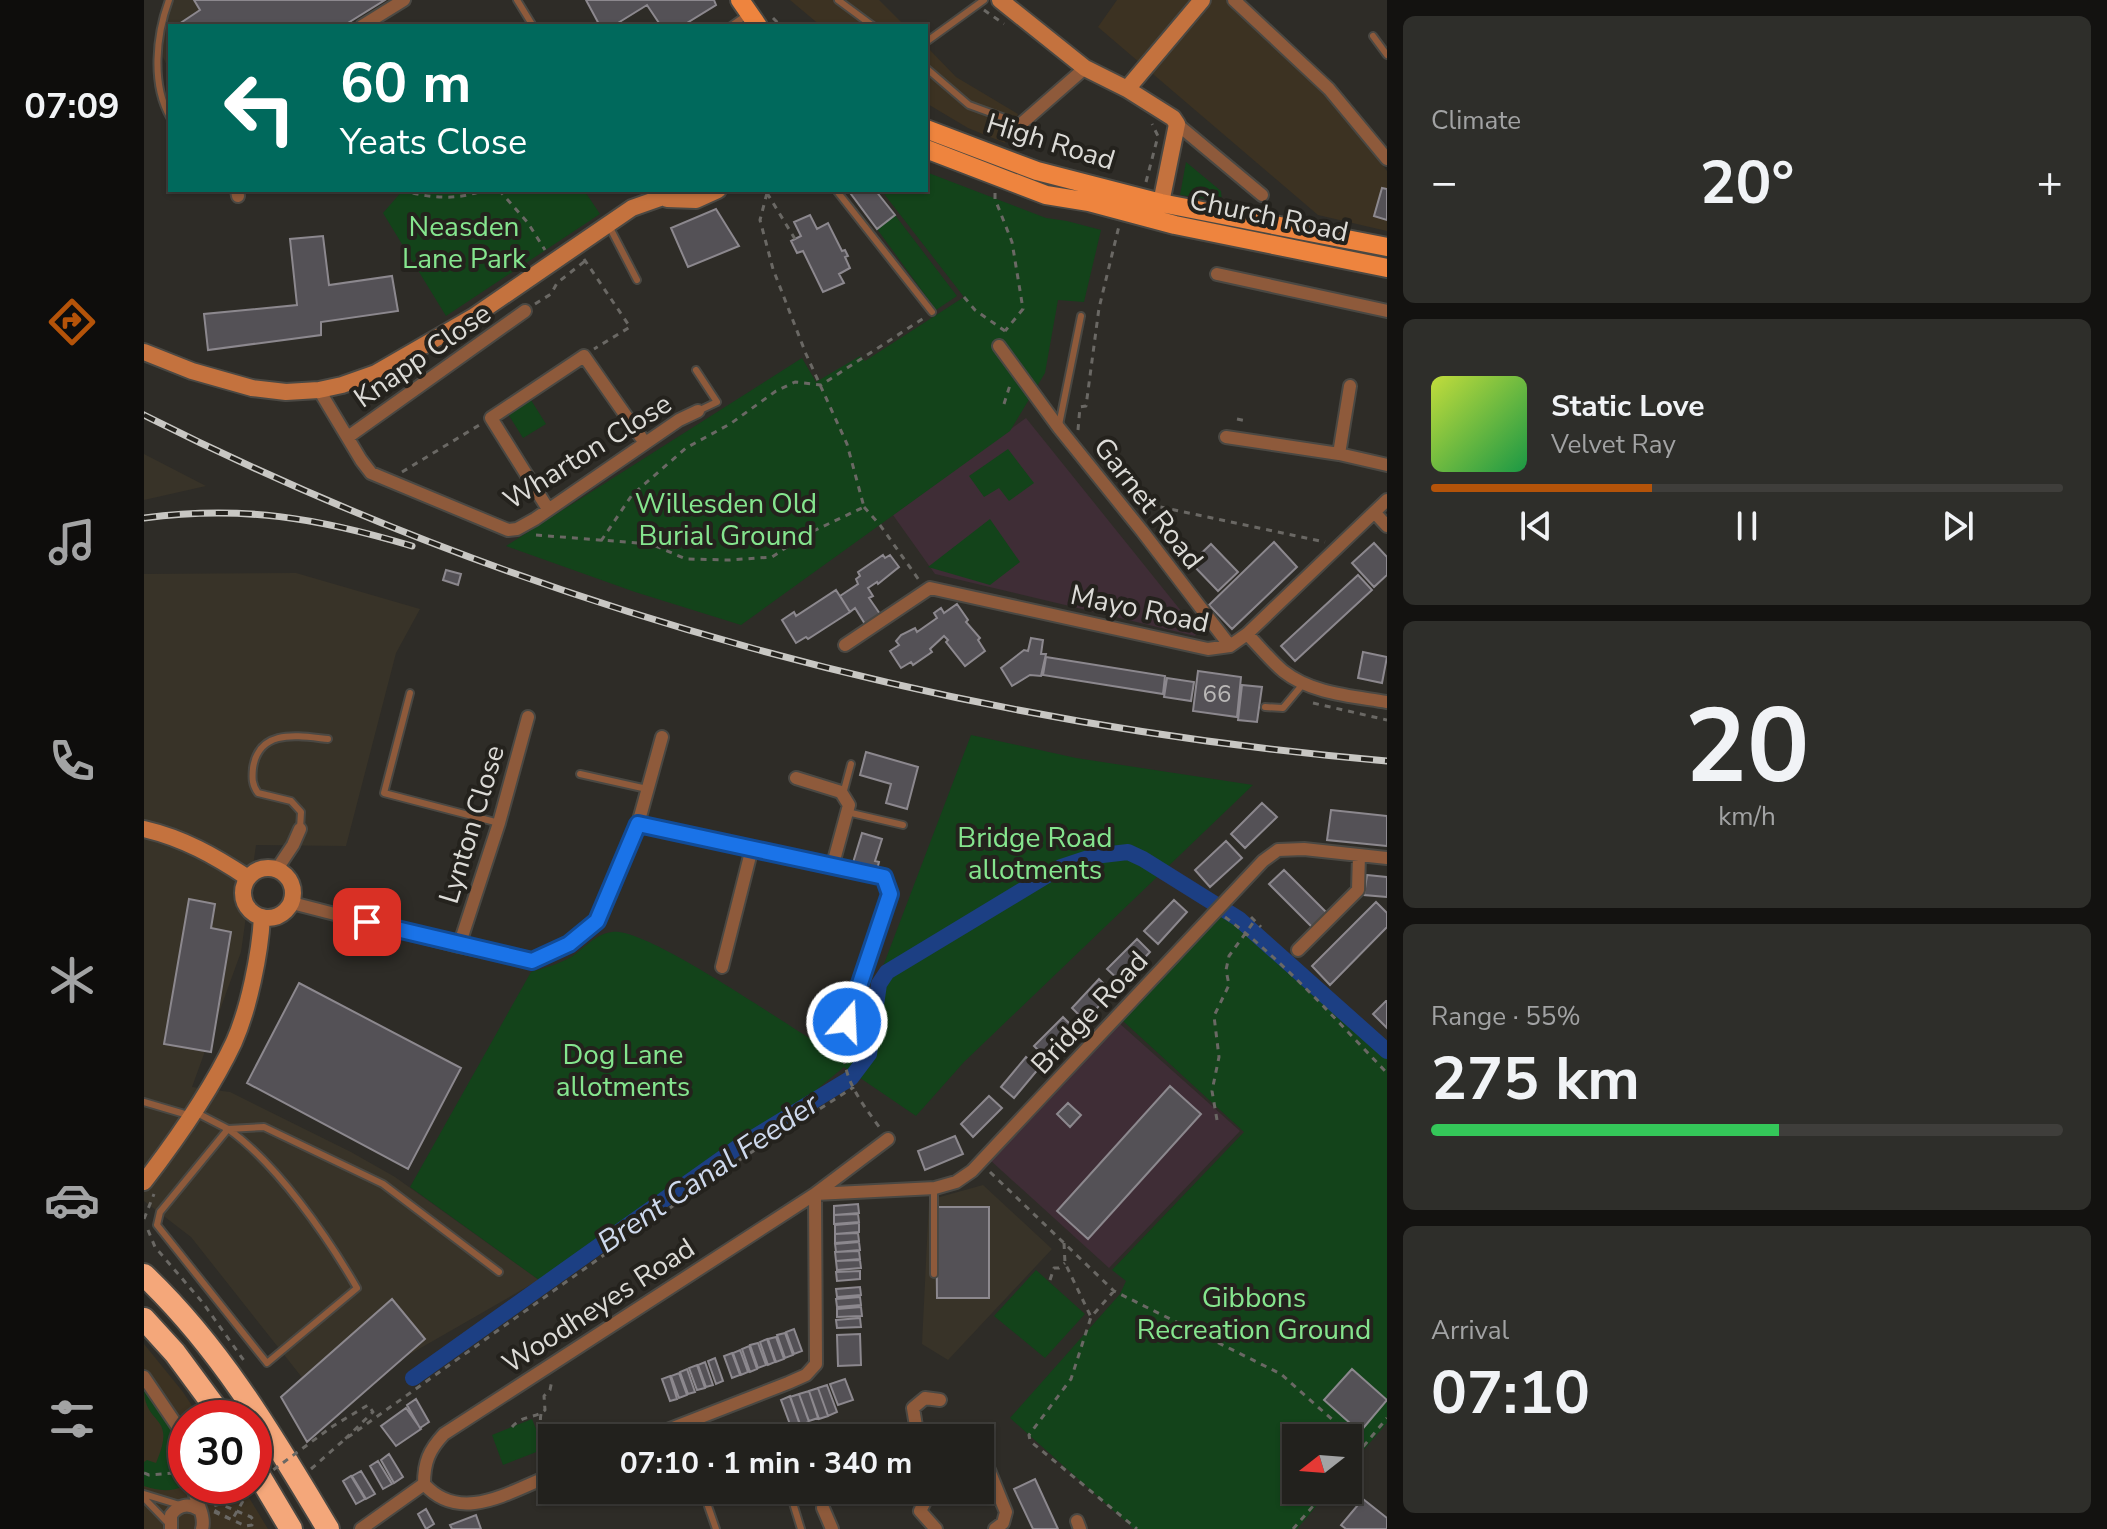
<!DOCTYPE html>
<html lang="en">
<head>
<meta charset="utf-8">
<style>
  :root { --surface:#22211d; --page:#2e2e2a; --text:#f1f3f6; --muted:#a2a3a4; --line:#3f3e3b; --accent:#b45309 }
  body { margin:0; font-family:"Nunito Sans",sans-serif; background:var(--page); color:var(--text); height:100vh; display:flex; flex-direction:column; font-size:30px; white-space:nowrap }
  * { box-sizing:border-box; margin:0 }
  p { font-size:26px; color:var(--muted) }
  .icon { flex:none; width:44px; height:44px; fill:none; stroke:currentColor; stroke-width:2; stroke-linecap:round; stroke-linejoin:round }
  .map { position:relative; flex:1; overflow:hidden }
  .panel { display:flex; flex-direction:column; gap:16px; padding:16px; background:#131210; width:720px }
  .panel>* { flex:none }
  .hud { position:absolute; left:24px; top:24px; width:760px; height:168px; border-radius:0px; box-shadow:0 2px 6px #0004,0 0 0 2px var(--line); background:#00695c; color:#fff; overflow:hidden }
  .needle { width:52px; rotate:253deg }
  .fabs { position:absolute; left:1138px; top:1424px; display:grid; gap:16px }
  .fabs a { display:grid; place-items:center; width:80px; height:80px; border-radius:0px; background:var(--surface); box-shadow:0 2px 6px #0004,0 0 0 2px var(--line); font-size:40px }
  .speed { position:absolute; left:24px; top:1400px; display:flex; gap:16px; font-size:40px; font-weight:700; text-align:center }
  .speed>* { display:grid; place-content:center; width:104px; height:104px; border-radius:50%; background:var(--surface); box-shadow:0 2px 6px #0004,0 0 0 2px var(--line); line-height:1 }
  .speed .limit { border:12px solid #d22; background:#fff; color:#111 }
  .pin { position:absolute; display:grid; place-items:center; width:68px; height:68px; color:#fff; margin:-34px; border-radius:16px; box-shadow:0 4px 12px #0006 }
  .me { position:absolute; width:88px; margin:-44px; rotate:19deg; stroke-linejoin:round; filter:drop-shadow(0 0 6px #0008) }
  .turn { display:flex; align-items:center; gap:28px; height:168px; padding:0 40px; font-size:36px }
  .turn .icon { width:104px; height:104px; stroke-width:2.5 }
  .turn b { display:block; font-size:56px; line-height:68px }
  .big { font-size:60px; font-weight:700; line-height:1.1 }
  .panel .widget { flex:1; display:flex; flex-direction:column; justify-content:center; gap:12px; min-width:0; padding:0 28px; border-radius:12px; background:var(--page) }
  .panel .dial { align-items:center; gap:0 }
  .dial b { font-size:104px; line-height:1 }
  .song { display:flex; align-items:center; gap:24px }
  .cover { width:96px; height:96px; border-radius:12px; background:linear-gradient(135deg,hsl(70 70% 55%),hsl(140 70% 35%)) }
  .played { height:8px; border-radius:4px; background:linear-gradient(90deg,var(--accent) 35%,var(--line) 35%) }
  .keys { display:flex; justify-content:space-around; direction:ltr }
  .heat { display:flex; justify-content:space-between; align-items:center; font-size:44px; direction:ltr }
  .charge { height:12px; border-radius:6px; background:linear-gradient(90deg,#34c759 55%,var(--line) 0) }
  .trip { position:absolute; left:394px; top:1424px; width:456px; height:80px; border-radius:0px; background:var(--surface); box-shadow:0 2px 6px #0004,0 0 0 2px var(--line); font-weight:700; line-height:80px; text-align:center }
  main { display:flex; flex:1; min-height:0 }
  .dock { display:flex; flex-direction:column; width:144px; justify-content:space-around; align-items:center; background:#0e0d0c; color:var(--muted) }
  .dock .icon { width:56px; height:56px }
  .dock .on { color:var(--accent) }
  .dock b { font-size:36px; color:var(--text) }
  .map>svg:first-child { display:block }
</style>
</head>
<body>
<main>
<nav class="dock">
<b>07:09</b>
<svg class="icon on" aria-label="directions" viewBox="0 0 24 24"><path d="M12 3l9 9-9 9-9-9zM9 14v-3h6M13 9l2 2-2 2"/></svg>
<svg class="icon" aria-label="music" viewBox="0 0 24 24"><path d="M9 18V5l10-2v13"/><circle cx="6" cy="18" r="3"/><circle cx="16" cy="16" r="3"/></svg>
<svg class="icon" aria-label="phone" viewBox="0 0 24 24"><path d="M5 4h4l2 5-3 2q2 4 5 5l2-3 5 2v4C11 20 4 13 5 4z"/></svg>
<svg class="icon" aria-label="climate" viewBox="0 0 24 24"><path d="M12 3v18M4 7l16 10M4 17L20 7"/></svg>
<svg class="icon" aria-label="car" viewBox="0 0 24 24"><path d="M5 17H2v-5l4-1 3-4h7l3 4 3 1v5h-3M9 17h6M6 11h13"/><circle cx="7" cy="17" r="2"/><circle cx="17" cy="17" r="2"/></svg>
<svg class="icon" aria-label="filters" viewBox="0 0 24 24"><path d="M4 7h16M4 17h16"/><circle cx="9" cy="7" r="2"/><circle cx="15" cy="17" r="2"/></svg>
</nav>
<div class="map">
<svg width="1243" height="1529" viewBox="0 0 1243 1529">
  <rect width="100%" height="100%" fill="#2e2c27"/>
  <!-- commercial -->
  <path fill="#3c3222" d="M646 0H735L761 26H677Z
    M973 0H1083L1207 121 1243 171V231L1174 215 954 27Z
    M782 46 812 77 874 114 861 143 824 128 782 103Z
    M0 1344 39 1392 56 1418H42V1486H98L124 1529H0Z"/>
  <!-- built -->
  <path fill="#383328" d="M21 0H230L186 26H26V72L19 57Z
    M0 454 62 486 0 500Z
    M152 573 276 609 252 653 202 846 112 845 97 952 48 1087 86 1092 207 1152 251 1177 395 1280 179 1404 47 1237 0 1201V574Z
    M839 1185 908 1249 804 1360 778 1344 785 1200Z"/>
  <!-- education -->
  <path fill="#3f2d36" d="M882 418 1054 632 1051 636 791 574 749 515Z
    M975 1023 1096 1131 965 1268 846 1160Z"/>
  <!-- green -->
  <path fill="#13431a" d="M1042 162 1077 191 1078 201 1036 195Z
    M782 172 902 218 923 221 957 230 940 302 914 300 901 373 866 431 597 625 491 592 362 546 658 358 672 382 716 356 721 361 820 297 737 190H782Z
    M259 190H440L456 214 302 316 239 213Z
    M751 215 813 296 792 310 733 229Z
    M387 400 402 424 379 438 364 414Z
    M864 449 890 483 865 501 855 488 840 497 825 476Z
    M846 519 876 562 846 585 784 567Z
    M827 735 932 758 1109 785 820 1062 772 1116 700 1067 653 1106 601 1137 395 1280 266 1187 387 972C400 968 415 964 427 957 441 948 451 934 468 932 505 926 661 1039 703 1061Z
    M1081 908 1100 918 1243 1046V1423L1204 1468V1438H1152V1490H1186L1153 1529H990L866 1418 976 1294 982 1281 968 1270 1100 1132 978 1020Z
    M892 1270 941 1314 901 1358 850 1316Z
    M0 1388C21 1419 46 1446 41 1486 26 1492 15 1491 0 1486V1462L3 1460 12 1463C34 1412 0 1428 0 1388Z
    M388 1419 400 1449 359 1465 348 1435Z"/>
  <g fill="none" stroke-linecap="round" stroke-linejoin="round">
    <!-- canal -->
    <path stroke="#1c3f83" stroke-width="16" d="M269 1378 594 1147 707 1078 725 1054 735 984 743 972 917 867 950 856 984 852 999 859 1095 919 1243 1051"/>
  </g>
  <!-- building -->
  <path fill="#545156" stroke="#8c888e" stroke-width="2" d="M50 0H241L199 26H32L56 10Z
    M442 0H570L572 5 538 26H517L503 5 469 26H456Z
    M1238 188 1243 189V220L1230 216Z
    M704 190H731L751 215 733 229Z
    M572 209 595 246 544 267 527 228Z
    M666 215 673 229 684 223 698 251 701 250 704 256 701 257 706 268 695 274 700 283 679 292 659 251 653 253 647 241 657 236 650 222Z
    M179 236 185 285 248 276 254 311 177 322V335L64 350 60 314 153 305 146 239Z
    M1130 542 1153 567 1088 629 1065 605Z
    M1230 543 1243 557V575L1230 587 1208 563Z
    M1067 544 1094 572 1074 591 1047 563Z
    M739 555 741 558 746 555 755 567 734 584 733 582 724 588 729 596 725 598 736 614 721 624 711 608 706 612 696 596 714 584 712 579 716 576 714 572Z
    M302 570 317 574 314 585 299 580Z
    M1214 575 1228 590 1151 661 1137 646Z
    M692 590 706 612 664 639 662 637 652 643 638 620 650 612 652 616Z
    M813 604 824 620 822 622 836 638 834 640 841 651 821 666 802 642 804 640 800 636 786 649 788 652 769 665 767 662 757 668 746 651 755 645 752 641 757 635 771 628 773 632 793 618 790 613 797 608 800 613Z
    M887 638 899 640 897 654H902L897 676 886 675 868 686 857 668 880 650 884 651Z
    M1219 652 1243 657 1238 683 1214 678Z
    M902 657 1021 676 1019 694 899 675Z
    M1054 671 1097 677 1093 717 1049 711Z
    M1023 678 1050 682 1047 701 1020 697Z
    M1098 685 1118 687 1113 722 1094 720Z
    M722 752 774 767 763 809 742 803 747 784 716 775Z
    M1118 803 1133 817 1101 848 1087 834Z
    M1187 810 1243 816V846L1183 840Z
    M718 833 738 839 731 861 735 862 732 873 708 866Z
    M1082 841 1098 858 1066 887 1051 870Z
    M1140 870 1184 914 1169 928 1125 884Z
    M1223 875 1243 877V897L1220 895Z
    M45 899 71 904 67 928 87 932 67 1052 20 1044Z
    M1030 900 1043 912 1014 944 1000 931Z
    M1232 902 1243 913V927L1186 985 1168 966Z
    M993 939 1006 952 977 982 963 969Z
    M955 979 968 992 941 1021 928 1008Z
    M155 983 317 1068 264 1169 103 1083Z
    M1242 1001H1243V1028L1229 1014Z
    M919 1017 932 1030 903 1059 890 1046Z
    M882 1057 895 1068 870 1098 857 1087Z
    M1026 1086 1057 1114 944 1239 913 1211Z
    M845 1096 858 1108 829 1137 817 1124Z
    M924 1103 937 1115 926 1127 913 1114Z
    M811 1136 819 1154 781 1170 774 1151Z
    M714 1204 715 1213 690 1215V1206Z
    M792 1207H845V1298H793Z
    M714 1214 715 1222 690 1224V1215Z
    M715 1223V1232L691 1234V1225Z
    M714 1233 715 1241 691 1243V1234Z
    M715 1242 716 1250 692 1252 691 1244Z
    M715 1251 716 1259 692 1261 691 1252Z
    M716 1260 717 1268 693 1270 692 1261Z
    M716 1271V1279L693 1281 692 1272Z
    M716 1287 717 1295 693 1297 692 1289Z
    M716 1297 717 1305 693 1307 692 1299Z
    M248 1299 281 1339 163 1442 137 1397Z
    M717 1307 718 1316 693 1317V1309Z
    M716 1318 717 1327 693 1328 692 1320Z
    M650 1329 658 1351 650 1354 642 1332Z
    M641 1333 649 1355 641 1358 633 1335Z
    M716 1334 717 1365 694 1366 693 1335Z
    M632 1337 640 1359 632 1362 624 1339Z
    M623 1339 631 1362 624 1365 616 1342Z
    M614 1343 622 1365 614 1368 606 1345Z
    M605 1346 613 1369 606 1372 598 1349Z
    M596 1350 604 1372 597 1375 589 1353Z
    M588 1353 596 1375 588 1378 580 1356Z
    M571 1358 579 1381 572 1384 564 1361Z
    M561 1362 569 1385 562 1387 554 1365Z
    M553 1365 561 1388 553 1390 545 1368Z
    M543 1369 551 1392 544 1394 536 1372Z
    M1208 1369 1243 1400 1216 1432 1180 1400Z
    M535 1373 543 1395 535 1398 527 1376Z
    M526 1376 533 1399 526 1401 518 1379Z
    M701 1379 709 1400 694 1405 686 1384Z
    M683 1385 693 1412 684 1416 674 1388Z
    M674 1388 684 1416 675 1419 665 1391Z
    M665 1391 674 1418 665 1421 655 1394Z
    M655 1394 665 1422 656 1425 646 1397Z
    M646 1396 656 1424 647 1427 637 1400Z
    M272 1399 285 1422 276 1428 263 1405Z
    M262 1408 277 1429 252 1446 237 1426Z
    M245 1454 259 1477 250 1483 237 1460Z
    M234 1461 248 1484 239 1489 226 1466Z
    M217 1471 231 1494 222 1499 208 1476Z
    M207 1476 221 1499 212 1504 199 1481Z
    M891 1479 914 1529H889L870 1489Z
    M1219 1499 1243 1518V1529H1202L1197 1525Z
    M282 1509 290 1524 282 1529 274 1514Z
    M332 1515 337 1529H308L306 1525Z"/>
  <g fill="none" stroke-linecap="round" stroke-linejoin="round">
    <!-- lane casing -->
    <g stroke="#4a4843" stroke-width="10">
      <path id="lane" d="M25 0C12 35 7 84 26 117
        M373 0 389 26
        M694 0 729 26
        M587 26 604 14
        M1229 36 1243 55
        M782 42 840 0
        M782 68 825 105 877 124
        M692 190 788 312
        M465 226 493 280
        M552 370 573 402 554 411
        M915 425 937 316
        M266 693 240 793 355 823
        M1121 707 1139 708 1159 684
        M436 774 503 789
        M699 794 707 764
        M703 812 759 825
        M156 829 157 812 147 801 114 793C108 785 108 778 109 768 115 728 154 736 184 739
        M0 1102 44 1115
        M53 1113 84 1129 120 1127 239 1184 355 1272
        M84 1129C133 1164 183 1236 213 1288L123 1363 13 1225 16 1212Z
        M790 1188V1274
        M645 1490 657 1529
        M672 1490 679 1508
        M0 1494 39 1506
        M0 1498 26 1525
        M564 1506 572 1529"/>
    </g>
    <!-- street casing -->
    <g stroke="#4a4843" stroke-width="16">
      <path id="street" d="M1090 0 1185 89 1243 159
        M218 26 260 0
        M877 124 941 68
        M1033 124 1118 195
        M93 190 94 196
        M1073 274 1243 311
        M855 346 915 428 998 531 1086 646
        M175 390 217 460 227 473 364 530 373 529 391 519 535 420 554 411
        M204 437 381 311
        M1082 437 1195 454 1243 465
        M1195 454 1206 386
        M404 509 347 418 440 356 501 443
        M1231 513 1243 526
        M1103 634C1115 646 1126 660 1139 671 1168 694 1208 696 1243 702
        M701 645 786 588 1064 649 1086 646 1103 634 1243 500
        M652 778 697 792 705 805 689 864
        M494 824 518 737
        M133 869 149 845 156 829
        M148 903 315 946 388 961 425 944 453 921 494 824 740 877 746 894 703 1022
        M315 946 355 823 384 717
        M1154 950 1214 890 1215 855
        M578 967 608 848
        M671 1194 791 1188 812 1182 828 1171 1119 861 1134 850 1160 849 1243 858
        M0 1377 42 1439
        M503 1438 644 1383 662 1375 672 1364 671 1194
        M774 1438 769 1408 781 1398 796 1400
        M838 1453 862 1512 859 1523 851 1529
        M280 1484C317 1525 366 1491 408 1475
        M49 1486C51 1501 62 1515 58 1529
        M787 1490 776 1511 792 1529
        M679 1508 688 1529
        M933 1521 936 1529
        M27 1529V1515C34 1505 44 1503 54 1509
        M217 1529 280 1484C280 1462 285 1450 300 1434L671 1194 744 1139"/>
    </g>
    <!-- secondary casing -->
    <g stroke="#4a4843" stroke-width="20">
      <path id="secondary" d="M856 0 941 68 983 89 1029 118 1033 124 1017 203
        M983 89 1058 0
        M523 199 552 200 574 190
        M0 352 48 371 108 388 142 392 175 390 198 385 232 373 329 317 488 208 539 190
        M0 829C39 838 71 856 104 878
        M99 893a25 25 0 1 1 50 0a25 25 0 1 1-50 0Z
        M0 1182C33 1139 67 1091 90 1042 105 1008 116 954 118 917"/>
    </g>
    <!-- primary casing -->
    <g stroke="#4a4843" stroke-width="22">
      <path id="primary" d="M596 0 614 26
        M782 129 893 171 1017 203 1243 247
        M782 149 902 195 945 202 1031 225 1243 268"/>
    </g>
    <!-- highway casing -->
    <g stroke="#4a4843" stroke-width="26">
      <path id="highway" d="M0 1275C77 1348 130 1439 184 1529
        M0 1319 31 1353 79 1418
        M110 1467 147 1529"/>
    </g>
    <!-- path -->
    <path stroke="#6a6864" stroke-width="3" stroke-dasharray="6 6" stroke-linecap="butt" d="M840 10 860 24
      M629 18 637 26
      M1002 182 1014 136 1008 124
      M257 190C285 198 312 201 340 190
      M355 190 384 223 401 250
      M623 193 651 239
      M851 193V199L868 242 879 309 861 331
      M440 259 486 327 450 349
      M820 297 831 310 861 331 863 337
      M391 304 407 294 413 283 441 261
      M860 404 866 385
      M1093 419 1103 421
      M934 430 936 407 942 406 955 308 975 226
      M258 472 337 424
      M993 502 1181 542
      M720 507 736 525 775 580
      M392 535 507 544 542 559 586 560 628 557 661 535 720 507 703 444 662 354 629 269 616 220 623 193 626 190
      M457 541 488 495 542 448 586 424 632 391 651 382 677 385 780 318
      M1169 703 1243 720
      M1081 917C1141 962 1191 1019 1243 1073
      M1107 917 1117 927
      M701 1034C694 1073 714 1098 736 1128
      M1073 1120 1068 1091 1075 1057 1070 1016 1085 985 1082 970 1085 956 1111 920
      M846 1172 970 1291 1137 1374 1219 1447
      M0 1219 10 1194
      M4 1230 11 1247 59 1303 101 1362
      M920 1243 921 1263 947 1317
      M906 1280 910 1268H915L921 1263
      M970 1291 947 1317 927 1379 885 1435 886 1441 993 1529
      M397 1414C394 1428 403 1450 408 1463
      M368 1427C379 1414 392 1419 401 1410L400 1396 406 1390 408 1380
      M1204 1465 1243 1418
      M167 1469 200 1440 578 1171 710 1087
      M0 1473 5 1475 42 1472
      M70 1512 102 1526 108 1525 110 1521 107 1517 76 1504
      M1149 1529 1183 1490"/>
    <!-- lane -->
    <use href="#lane" stroke="#8e5a3b" stroke-width="6"/>
    <!-- street -->
    <use href="#street" stroke="#8e5a3b" stroke-width="12"/>
    <!-- secondary -->
    <use href="#secondary" stroke="#c4723e" stroke-width="16"/>
    <!-- primary -->
    <use href="#primary" stroke="#ee843e" stroke-width="18"/>
    <!-- highway -->
    <use href="#highway" stroke="#f4a77a" stroke-width="22"/>
    <!-- rail casing -->
    <g stroke="#c8c7c3" stroke-width="7">
      <path id="rail" d="M0 415C386 610 813 724 1243 761
        M0 518C98 505 174 518 268 546"/>
    </g>
    <!-- rail -->
    <use href="#rail" stroke="#24221d" stroke-width="4" stroke-dasharray="12" stroke-linecap="butt"/>
    <!-- path-bridge -->
    <path stroke="#6a6864" stroke-width="3" stroke-dasharray="6 6" stroke-linecap="butt" d="M110 1484 189 1426 224 1405 229 1412 200 1440
      M76 1504 69 1506 70 1510 88 1520 107 1487"/>
  </g>
  <g fill="none" stroke-linecap="round" stroke-linejoin="round">
    <!-- route casing -->
    <g stroke="#114b97" stroke-width="20">
      <path id="route" d="M223 922 388 961 425 944 453 921 494 824 740 877 746 894 703 1022"/>
    </g>
    <!-- route -->
    <use href="#route" stroke="#1a73e8" stroke-width="14"/>
  </g>
  <g text-anchor="middle" stroke-width="8" stroke-linejoin="round" paint-order="stroke">
    <!-- number labels -->
    <g font-size="24" fill="#bab8b7">
      <text x="1073" y="702">66</text>
    </g>
    <!-- street labels -->
    <g font-size="28" fill="#dcdbd7" stroke="#24221d">
      <text transform="translate(907 141) rotate(17)" y="10">High Road</text>
      <text transform="translate(1125 215) rotate(12)" y="10">Church Road</text>
      <text transform="translate(278 355) rotate(-35)" y="10">Knapp Close</text>
      <text transform="translate(443 451) rotate(-32)" y="10">Wharton Close</text>
      <text transform="translate(1005 503) rotate(52)" y="10">Garnet Road</text>
      <text transform="translate(996 608) rotate(12)" y="10">Mayo Road</text>
      <text transform="translate(327 824) rotate(-73)" y="10">Lynton Close</text>
      <text transform="translate(945 1012) rotate(-47)" y="10">Bridge Road</text>
      <text transform="translate(454 1305) rotate(-33)" y="10">Woodheyes Road</text>
    </g>
    <!-- park labels -->
    <g font-size="28" fill="#85e58e" stroke="#24221d">
      <text x="320" y="236">Neasden<tspan x="320" dy="32">Lane Park</tspan></text>
      <text x="582" y="513">Willesden Old<tspan x="582" dy="32">Burial Ground</tspan></text>
      <text x="891" y="847">Bridge Road<tspan x="891" dy="32">allotments</tspan></text>
      <text x="479" y="1064">Dog Lane<tspan x="479" dy="32">allotments</tspan></text>
      <text x="1110" y="1307">Gibbons<tspan x="1110" dy="32">Recreation Ground</tspan></text>
    </g>
    <!-- water labels -->
    <g font-size="30" font-style="italic" fill="#ced9ed" stroke="#24221d">
      <text transform="translate(564 1173) rotate(-34)" y="10">Brent Canal Feeder</text>
    </g>
  </g>
</svg>
<div class="fabs">
<a><svg class="needle" viewBox="-14 -14 28 28"><path d="M0-13l5 13h-10z" fill="#e53935"/><path d="M0 13l5-13h-10z" fill="#a2a3a4"/></svg></a>
</div>
<div class="speed"><div class="limit">30</div></div>
<div class="pin" style="left:223px;top:922px;background:#d93025"><svg class="icon" aria-label="arrive" viewBox="0 0 24 24"><path d="M6 21V4h12l-3 4 3 4H6"/></svg></div>
<svg class="me" style="left:703px;top:1022px" viewBox="-20 -20 40 40"><circle r="17" fill="#1a73e8" stroke="#fff" stroke-width="3"/><path d="M0-11L8 9 0 5-8 9z" fill="#fff"/></svg>
<div class="trip">07:10 · 1 min · 340 m</div>
<div class="hud">
<div class="turn"><svg class="icon" aria-label="left" viewBox="0 0 24 24"><path d="M17 20v-9H6M10 6l-5 5 5 5"/></svg><div><b>60 m</b>Yeats Close</div></div>
</div>
</div>
<section class="panel">
<div class="widget"><p>Climate</p>
<div class="heat"><a>−</a><b class="big">20°</b><a>+</a></div>
</div>
<div class="widget">
<div class="song"><i class="cover"></i><div><b>Static Love</b><p>Velvet Ray</p></div></div>
<div class="played"></div>
<div class="keys"><svg class="icon" aria-label="previous" viewBox="0 0 24 24"><path d="M18 5L8 12l10 7zM5 5v14"/></svg><svg class="icon" aria-label="pause" viewBox="0 0 24 24"><path d="M8 5v14M16 5v14"/></svg><svg class="icon" aria-label="next" viewBox="0 0 24 24"><path d="M6 5l10 7-10 7zM19 5v14"/></svg></div>
</div>
<div class="widget dial"><b>20</b><p>km/h</p></div>
<div class="widget"><p>Range · 55%</p><b class="big">275 km</b><div class="charge"></div></div>
<div class="widget"><p>Arrival</p><b class="big">07:10</b></div>
</section>
</main>
</body>
</html>
